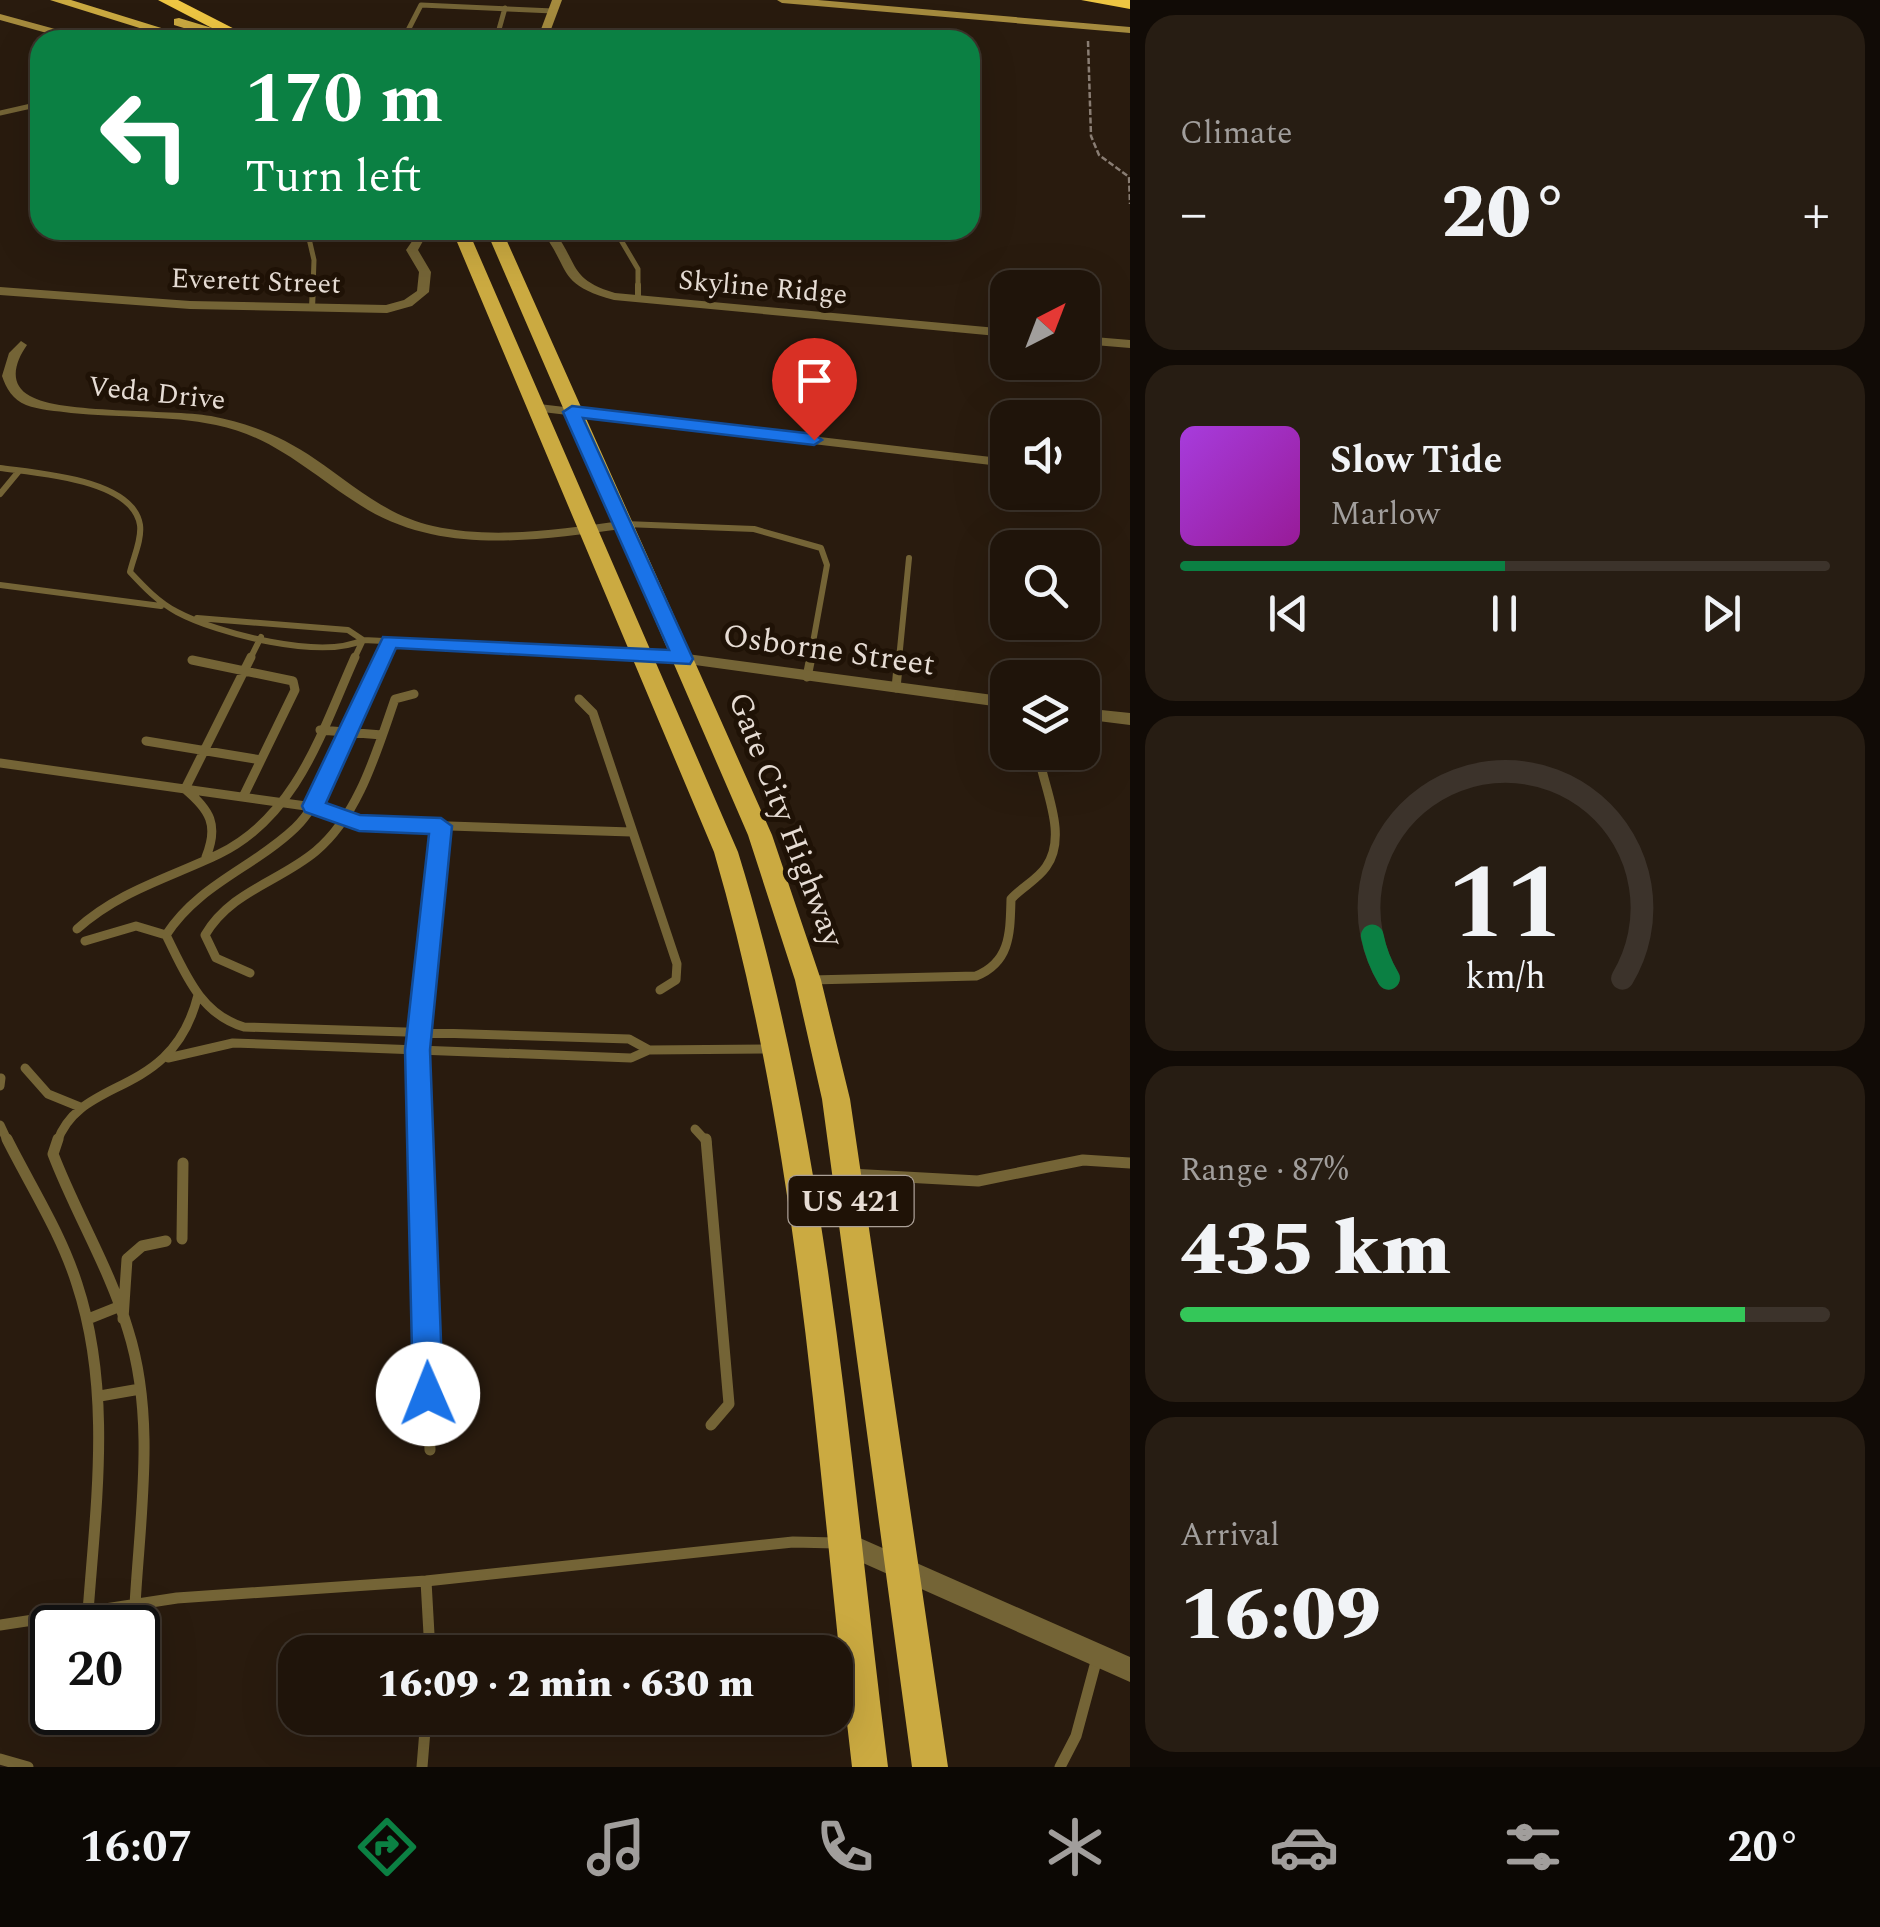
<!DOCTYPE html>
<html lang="en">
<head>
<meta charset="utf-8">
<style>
  :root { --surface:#1f140a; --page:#271d13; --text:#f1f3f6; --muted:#a19e9c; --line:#3c332b; --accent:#0b8043 }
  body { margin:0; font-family:Spectral,serif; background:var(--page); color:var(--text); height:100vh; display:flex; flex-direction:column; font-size:38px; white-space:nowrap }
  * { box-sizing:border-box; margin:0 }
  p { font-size:32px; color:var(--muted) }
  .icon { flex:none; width:55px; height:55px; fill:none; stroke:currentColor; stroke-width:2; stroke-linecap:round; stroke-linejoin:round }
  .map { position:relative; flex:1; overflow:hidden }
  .drawer { display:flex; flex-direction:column; gap:15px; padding:15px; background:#110b06; width:750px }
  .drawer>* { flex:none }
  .top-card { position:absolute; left:30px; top:30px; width:950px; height:210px; border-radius:30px; box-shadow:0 10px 40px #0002,0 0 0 2px var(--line); background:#0b8043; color:#fff; overflow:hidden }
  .needle { width:65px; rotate:42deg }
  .buttons { position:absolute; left:990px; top:270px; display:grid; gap:20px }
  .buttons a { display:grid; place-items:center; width:110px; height:110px; border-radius:20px; background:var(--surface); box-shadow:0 10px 40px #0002,0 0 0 2px var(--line); font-size:50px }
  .speed { position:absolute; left:30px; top:1605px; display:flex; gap:20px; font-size:50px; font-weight:700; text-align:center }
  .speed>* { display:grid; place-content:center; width:130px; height:130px; border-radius:50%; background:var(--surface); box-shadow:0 10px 40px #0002,0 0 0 2px var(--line); line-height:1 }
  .speed .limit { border:5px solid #111; border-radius:15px; background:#fff; color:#111 }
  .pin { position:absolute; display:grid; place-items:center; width:85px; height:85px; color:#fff; margin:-102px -42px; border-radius:50% 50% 50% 0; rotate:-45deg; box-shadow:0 0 10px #0007 }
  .pin .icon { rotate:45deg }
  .me { position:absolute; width:110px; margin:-55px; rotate:359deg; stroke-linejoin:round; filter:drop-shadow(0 0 8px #0008) }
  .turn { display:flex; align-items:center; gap:35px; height:210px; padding:0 50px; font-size:45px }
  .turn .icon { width:130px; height:130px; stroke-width:2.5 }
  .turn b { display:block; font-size:70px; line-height:85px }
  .big { font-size:75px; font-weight:800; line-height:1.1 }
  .drawer .tile { flex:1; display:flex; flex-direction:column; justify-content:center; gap:15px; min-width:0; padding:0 35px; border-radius:30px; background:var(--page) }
  .drawer .dial { align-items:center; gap:0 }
  .dial svg { height:260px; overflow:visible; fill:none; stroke:var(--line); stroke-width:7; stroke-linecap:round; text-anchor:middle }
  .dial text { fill:var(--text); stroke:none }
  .song { display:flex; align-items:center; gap:30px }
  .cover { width:120px; height:120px; border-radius:15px; background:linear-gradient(135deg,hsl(280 70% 55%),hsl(300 70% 35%)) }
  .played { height:10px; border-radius:5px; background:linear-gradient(90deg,var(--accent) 50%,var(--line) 50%) }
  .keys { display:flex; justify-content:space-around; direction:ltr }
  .heat { display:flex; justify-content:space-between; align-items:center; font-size:55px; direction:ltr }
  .charge { height:15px; border-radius:8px; background:linear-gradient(90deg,#34c759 87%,var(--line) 0) }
  .trip { position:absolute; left:278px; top:1635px; width:575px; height:100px; border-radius:30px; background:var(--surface); box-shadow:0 10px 40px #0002,0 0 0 2px var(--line); font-weight:800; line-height:100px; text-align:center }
  .tab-bar { display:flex; height:160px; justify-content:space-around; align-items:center; background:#0c0804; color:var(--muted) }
  .tab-bar .icon { width:70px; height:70px }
  .tab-bar .selected { color:var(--accent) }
  .tab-bar b { font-size:45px; color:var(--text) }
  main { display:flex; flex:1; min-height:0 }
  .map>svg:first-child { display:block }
</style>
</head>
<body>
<main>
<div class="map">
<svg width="1130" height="1767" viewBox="0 0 1130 1767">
  <rect width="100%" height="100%" fill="#291b0e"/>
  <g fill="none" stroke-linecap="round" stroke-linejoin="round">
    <!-- path -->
    <path stroke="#897d73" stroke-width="2.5" stroke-dasharray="6 2.5" stroke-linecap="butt" d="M1088 41 1091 136 1099 155 1129 177 1130 204"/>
    <!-- lane-far3 -->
    <path stroke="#746436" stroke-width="5" d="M403 40 421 5 553 11
      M496 40 505 8
      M0 113 40 104
      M307 230 314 260 313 288
      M615 230 638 269V288"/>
    <!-- lane-far2 -->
    <path stroke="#746436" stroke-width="6" d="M638 285V299
      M312 308 313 285
      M0 468C36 473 133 479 140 525 142 540 133 558 130 572 144 587 158 602 177 612 218 634 322 660 363 640L640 653
      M0 494 19 471
      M625 524 754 529 821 548 827 565 810 659
      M0 585 161 606
      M197 618 348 630 363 640
      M250 659 261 637
      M354 659 363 640
      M381 659 389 642
      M899 659 909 558"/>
    <!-- lane-far1 -->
    <path stroke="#746436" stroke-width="9" d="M382 657C361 704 330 794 295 828 253 868 199 884 166 935 185 973 200 1014 244 1027L629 1039 649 1050
      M192 660 293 681 295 690 243 797
      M807 677 811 657
      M896 688 899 657
      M579 699 593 713 677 964 676 980 660 990
      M320 730 382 735
      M146 741 261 760
      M0 763 313 807 359 823 631 832
      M206 857C219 825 210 810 185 789L251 657
      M77 929C119 891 169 878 219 854 297 816 322 731 355 657
      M85 941 136 926 166 935
      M250 973 216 958 205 935C231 891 279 882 316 851 359 815 377 750 395 699L414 694
      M811 980 976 976C1011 962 1010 932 1011 899 1022 887 1037 880 1046 867 1069 835 1043 787 1038 752
      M168 1058 233 1043 631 1058 649 1050 772 1049
      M25 1068 48 1094 80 1107
      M0 1086 1 1078
      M0 1125 8 1142
      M695 1129 707 1142
      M57 1142C81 1074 172 1100 198 995
      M419 1142 417 1086 441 826"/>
    <!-- lane -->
    <path stroke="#746436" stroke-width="11" d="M7 1139C31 1187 61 1233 77 1284 112 1390 96 1503 88 1612
      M58 1139 53 1154C76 1214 110 1269 128 1330 156 1418 140 1515 135 1605
      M419 1139 430 1450
      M706 1139 729 1404 711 1425
      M850 1174 978 1181 1083 1160 1130 1163
      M182 1239 183 1163
      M88 1319 118 1307
      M123 1319 127 1259 142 1246 166 1241
      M100 1396 140 1389
      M426 1581 430 1652
      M0 1625 177 1598 426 1581 793 1542 836 1543
      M0 1759 28 1767
      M422 1767 426 1718
      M1060 1767 1076 1736 1097 1658"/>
    <!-- street -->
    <path fill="#746436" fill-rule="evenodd" d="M430 230H446L423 241 418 250 431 272 429 292 412 306 387 313 190 309 0 295V287L190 301 386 305 404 300 417 291 419 272 406 250 415 237Z
      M541 230H553C579 263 568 279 615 293L1008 329V337L614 300C556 284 572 271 541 230Z
      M1082 336 1130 340V348L1082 344Z
      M21 341 27 345C15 362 8 384 30 396 60 414 169 409 211 416 249 423 283 437 315 459 353 485 387 516 433 526 495 540 560 529 622 521L629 525 622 529C537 540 446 555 368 510 316 479 277 437 216 425 168 415 119 418 71 413 57 411 39 410 26 405 13 400 6 388 2 376L9 353Z
      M539 404 1008 459V467L534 411V405Z
      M642 648 1008 697V708L637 657 634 653 637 649Z
      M1082 708 1130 713V725L1082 719Z
      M844 1531 1130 1657V1682L836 1551 832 1543 836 1535Z"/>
    <!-- secondary -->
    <path fill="#a58b3e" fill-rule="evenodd" d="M552 0H562L547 40H537Z
      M777 0H818L1130 27V33L782 3Z
      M0 14 88 38 89 40H72L0 20Z"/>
    <!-- primary -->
    <path fill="#cbaa41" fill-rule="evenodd" d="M50 0H71L200 40H178Z
      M179 18 242 37 244 40H223L174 25V19Z
      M452 230H468L738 852C830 1149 849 1460 888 1767H852C816 1461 801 1149 714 852Z
      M486 230H502L772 835 821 980 850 1099 948 1767H912L822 1099 795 980 748 835Z"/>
    <!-- highway -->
    <path fill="#eec643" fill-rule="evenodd" d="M158 0H178L256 40H235Z
      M1081 0H1130V9Z"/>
  </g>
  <!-- route -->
  <path fill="#1a73e8" stroke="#114b97" stroke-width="2.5" d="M572 406 814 434 822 440 814 445 583 418 693 659 690 664 396 648 326 803 360 815 441 818 452 826 430 1050 443 1394 438 1404 428 1408 418 1404 413 1394 405 1050 429 834 359 831 305 812 302 806 383 637 669 650 563 412Z"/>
  <g text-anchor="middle" stroke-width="10" stroke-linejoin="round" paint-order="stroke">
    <!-- far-street labels -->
    <g font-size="28" fill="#e6dcd4" stroke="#1f1206">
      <text transform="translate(256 280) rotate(2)" y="10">Everett Street</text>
      <text transform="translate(763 286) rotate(5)" y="10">Skyline Ridge</text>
      <text transform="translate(157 392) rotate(6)" y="10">Veda Drive</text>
    </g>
    <!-- shield labels -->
    <rect fill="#1f1206" stroke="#aa9f96" stroke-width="2.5" x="788.5" y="1176" width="125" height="50" rx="8"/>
    <g font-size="30" font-weight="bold" fill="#e6dcd4">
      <text x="851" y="1211">US 421</text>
    </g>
    <!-- street labels -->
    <g font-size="32" fill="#e6dcd4" stroke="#1f1206">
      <text transform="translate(829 649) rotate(8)" y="11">Osborne Street</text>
      <text transform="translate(787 819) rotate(69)" y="11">Gate City Highway</text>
    </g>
  </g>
</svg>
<div class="buttons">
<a><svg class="needle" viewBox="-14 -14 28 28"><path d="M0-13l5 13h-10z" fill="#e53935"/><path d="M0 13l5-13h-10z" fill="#a19e9c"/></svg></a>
<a><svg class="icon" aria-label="sound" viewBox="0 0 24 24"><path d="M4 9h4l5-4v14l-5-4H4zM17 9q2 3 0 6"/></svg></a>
<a><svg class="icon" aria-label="search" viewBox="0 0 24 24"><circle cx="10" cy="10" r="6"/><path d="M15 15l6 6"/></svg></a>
<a><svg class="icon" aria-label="layers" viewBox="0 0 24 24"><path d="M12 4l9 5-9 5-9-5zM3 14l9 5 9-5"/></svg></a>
</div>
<div class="speed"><div class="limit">20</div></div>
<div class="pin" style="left:814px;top:440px;background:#d93025"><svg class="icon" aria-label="arrive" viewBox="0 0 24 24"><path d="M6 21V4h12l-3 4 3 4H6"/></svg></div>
<svg class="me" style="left:428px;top:1394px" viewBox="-20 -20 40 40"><circle r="19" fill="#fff"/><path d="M0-13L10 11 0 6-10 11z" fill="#1a73e8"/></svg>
<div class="trip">16:09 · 2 min · 630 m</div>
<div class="top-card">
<div class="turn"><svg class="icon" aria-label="left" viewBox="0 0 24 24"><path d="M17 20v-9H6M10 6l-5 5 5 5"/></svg><div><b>170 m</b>Turn left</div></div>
</div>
</div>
<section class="drawer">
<div class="tile"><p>Climate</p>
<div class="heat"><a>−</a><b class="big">20°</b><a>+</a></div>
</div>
<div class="tile">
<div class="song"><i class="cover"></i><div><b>Slow Tide</b><p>Marlow</p></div></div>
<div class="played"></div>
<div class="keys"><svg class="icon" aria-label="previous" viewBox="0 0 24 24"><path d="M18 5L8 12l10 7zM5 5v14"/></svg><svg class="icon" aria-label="pause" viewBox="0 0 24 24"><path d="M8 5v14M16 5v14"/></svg><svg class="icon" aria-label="next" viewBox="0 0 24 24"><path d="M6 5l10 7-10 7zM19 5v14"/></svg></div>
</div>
<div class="tile dial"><svg viewBox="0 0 100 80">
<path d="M14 69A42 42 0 1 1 86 69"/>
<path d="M14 69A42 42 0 0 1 9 56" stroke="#0b8043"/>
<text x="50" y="56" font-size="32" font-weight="700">11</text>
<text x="50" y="72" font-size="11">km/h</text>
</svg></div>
<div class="tile"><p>Range · 87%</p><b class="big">435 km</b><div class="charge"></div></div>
<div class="tile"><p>Arrival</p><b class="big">16:09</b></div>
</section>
</main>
<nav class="tab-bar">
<b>16:07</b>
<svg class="icon selected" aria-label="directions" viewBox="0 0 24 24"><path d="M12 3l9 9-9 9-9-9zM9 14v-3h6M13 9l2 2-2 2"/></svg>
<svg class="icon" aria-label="music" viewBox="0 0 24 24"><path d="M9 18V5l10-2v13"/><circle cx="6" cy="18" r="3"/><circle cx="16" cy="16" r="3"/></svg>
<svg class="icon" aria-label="phone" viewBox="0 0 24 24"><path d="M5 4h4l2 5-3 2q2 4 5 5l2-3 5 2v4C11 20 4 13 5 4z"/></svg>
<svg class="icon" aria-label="climate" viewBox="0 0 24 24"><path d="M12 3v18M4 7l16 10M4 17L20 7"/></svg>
<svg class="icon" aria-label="car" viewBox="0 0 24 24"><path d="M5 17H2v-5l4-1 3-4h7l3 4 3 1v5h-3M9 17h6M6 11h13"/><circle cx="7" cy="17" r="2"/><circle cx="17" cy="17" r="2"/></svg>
<svg class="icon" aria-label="filters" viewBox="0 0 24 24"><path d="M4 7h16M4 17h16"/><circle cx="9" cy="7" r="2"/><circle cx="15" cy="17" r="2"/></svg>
<b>20°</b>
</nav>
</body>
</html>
